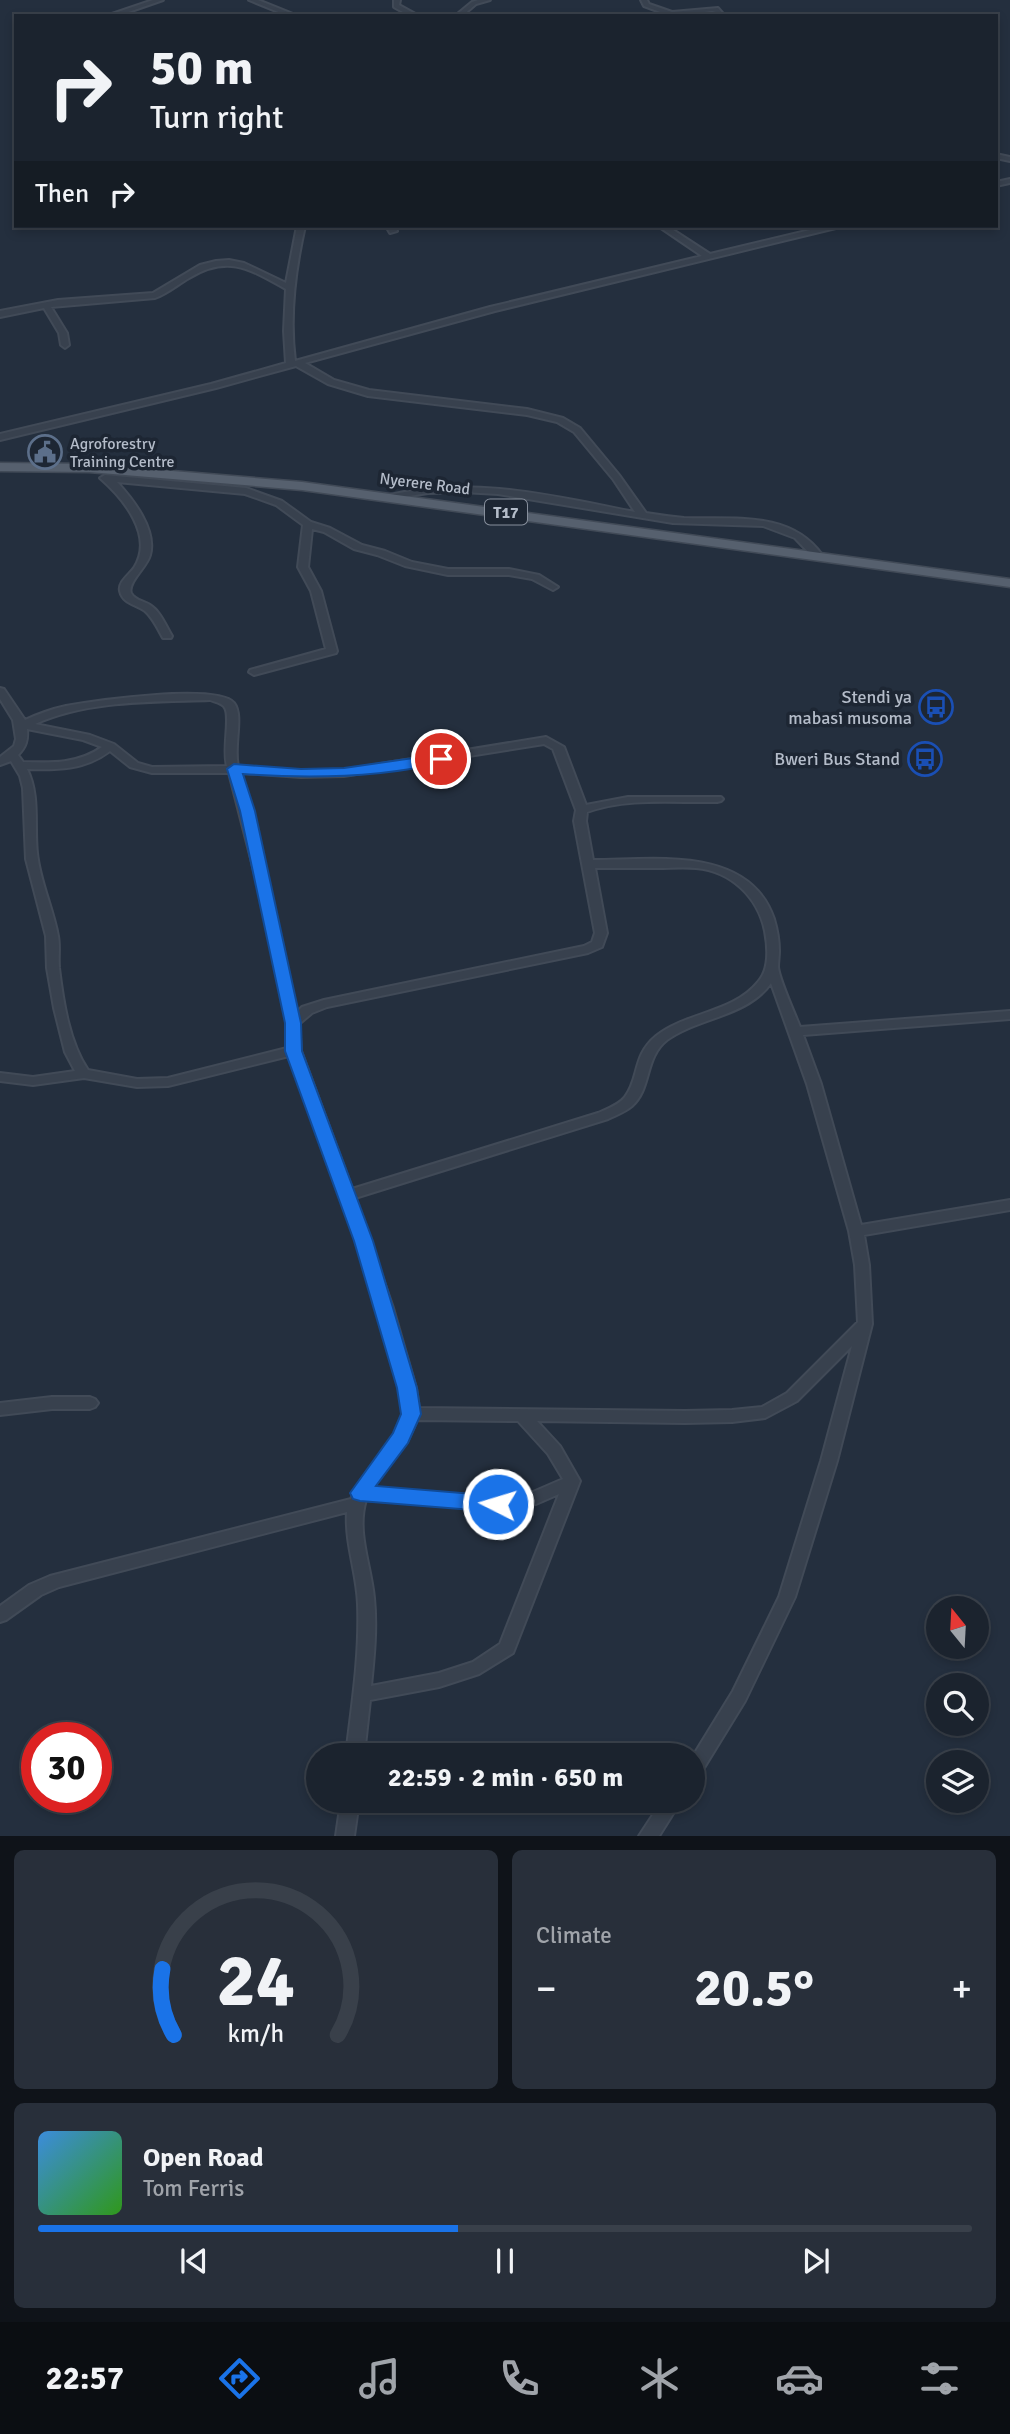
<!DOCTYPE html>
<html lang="en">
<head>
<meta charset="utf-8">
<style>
  :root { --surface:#1b232e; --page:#282f3a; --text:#f1f3f6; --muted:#a0a4aa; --line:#39404a; --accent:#1a73e8 }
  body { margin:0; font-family:Signika,sans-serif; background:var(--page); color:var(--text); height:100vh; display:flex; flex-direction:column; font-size:26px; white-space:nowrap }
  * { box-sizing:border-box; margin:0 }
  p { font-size:23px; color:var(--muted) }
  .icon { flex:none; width:38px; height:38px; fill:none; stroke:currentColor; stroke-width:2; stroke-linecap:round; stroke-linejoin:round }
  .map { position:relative; height:1836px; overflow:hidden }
  .details { display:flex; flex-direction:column; gap:14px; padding:14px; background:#0f1319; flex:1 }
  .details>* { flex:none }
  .hud { position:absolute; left:14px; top:14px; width:984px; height:214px; border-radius:0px; box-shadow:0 4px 10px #0003,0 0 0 2px var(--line); background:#1b232e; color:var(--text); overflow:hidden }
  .needle { width:46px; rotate:342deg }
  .buttons { position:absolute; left:926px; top:1596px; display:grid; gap:14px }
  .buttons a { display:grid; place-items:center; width:63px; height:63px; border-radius:50%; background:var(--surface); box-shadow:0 4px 10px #0003,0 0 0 2px var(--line); font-size:35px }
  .speed { position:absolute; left:21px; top:1722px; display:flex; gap:14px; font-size:35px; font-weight:700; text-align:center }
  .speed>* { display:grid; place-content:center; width:91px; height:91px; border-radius:50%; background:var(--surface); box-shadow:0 4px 10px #0003,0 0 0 2px var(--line); line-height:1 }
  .speed .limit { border:10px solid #d22; background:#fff; color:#111 }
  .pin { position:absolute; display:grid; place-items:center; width:60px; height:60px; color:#fff; margin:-30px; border:4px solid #fff; border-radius:50%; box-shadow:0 2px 7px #0007 }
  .me { position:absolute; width:77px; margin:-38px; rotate:275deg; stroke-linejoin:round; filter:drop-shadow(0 0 5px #0008) }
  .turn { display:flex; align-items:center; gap:24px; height:147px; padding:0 21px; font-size:32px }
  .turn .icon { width:91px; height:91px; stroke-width:2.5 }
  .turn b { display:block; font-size:49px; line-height:60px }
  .then { display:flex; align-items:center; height:66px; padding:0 21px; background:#0003; gap:14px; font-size:26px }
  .big { font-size:52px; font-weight:800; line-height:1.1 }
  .details .card { flex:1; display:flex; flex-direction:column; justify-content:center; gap:10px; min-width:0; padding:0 24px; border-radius:10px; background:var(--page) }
  .details .dial { align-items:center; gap:0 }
  .dial svg { height:182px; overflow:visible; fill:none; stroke:var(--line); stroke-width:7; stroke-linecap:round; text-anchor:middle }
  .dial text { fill:var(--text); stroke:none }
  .song { display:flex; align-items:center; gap:21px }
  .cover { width:84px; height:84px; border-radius:10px; background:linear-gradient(135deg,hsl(210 70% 55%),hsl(110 70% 35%)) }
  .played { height:7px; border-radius:4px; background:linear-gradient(90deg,var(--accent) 45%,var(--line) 45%) }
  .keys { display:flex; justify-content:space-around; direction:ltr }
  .heat { display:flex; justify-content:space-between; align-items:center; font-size:38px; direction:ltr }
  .details .tiles { flex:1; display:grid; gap:14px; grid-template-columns:1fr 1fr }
  .card:last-child { grid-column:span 2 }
  .trip { position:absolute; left:306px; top:1743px; width:399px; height:70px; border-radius:35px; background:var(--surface); box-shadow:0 4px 10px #0003,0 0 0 2px var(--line); font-weight:800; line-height:70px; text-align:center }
  .menu { display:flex; height:112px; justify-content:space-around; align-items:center; background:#0b0e12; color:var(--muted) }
  .menu .icon { width:49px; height:49px }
  .menu .current { color:var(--accent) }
  .menu b { font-size:32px; color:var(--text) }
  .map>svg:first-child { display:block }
</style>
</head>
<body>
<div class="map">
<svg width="1010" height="1836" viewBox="0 0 1010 1836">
  <rect width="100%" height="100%" fill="#242f3e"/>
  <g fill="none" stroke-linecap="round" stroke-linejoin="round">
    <!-- minor casing -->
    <g stroke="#414a57" stroke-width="4">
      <path id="minor" d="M153 0H163L117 16H106Z
        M249 0H258L298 16H288Z
        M394 0H400L399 5 419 16H410L394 7Z
        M478 0H490L476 4 462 16H455L472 2Z
        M641 0H647L649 4 672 12 718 8 725 16H719L716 12 712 11 671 16 644 6Z
        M996 154 1010 157V161L996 158Z
        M1010 179V183L996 186V182Z
        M297 226H305C295 270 289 315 295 361L490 307 702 256 658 226H667L710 254 827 226H840L836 228 495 311 305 363 334 380 369 390 527 409 563 418 580 428 619 475 646 513C659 515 672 517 684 518 732 520 790 510 822 555L817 558 813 557 795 538 763 526 673 523 498 494 463 492 428 493 390 499V495C474 476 552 496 635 512L613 479 574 432 557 422 527 415 368 396 328 384 296 366 216 388 0 440V434L211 384 286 363 284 331 286 289C250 269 228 254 189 278 177 285 168 293 155 298L51 307 67 333 69 345 65 348 61 345 59 333 44 308 0 317V311L58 300 153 293 200 265 216 261 229 260 244 263 286 283Z
        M386 226H394L397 231 390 233Z
        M105 475 246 488 282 501 311 522 330 528 362 545 385 551 412 562 448 569H509L539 575 558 587 553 590 532 579 509 575H448L405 566 377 555 354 549 324 532 312 529 308 567 321 591 337 651 336 653 254 675 249 672 250 670 326 649 311 591 298 567 303 525 276 505 245 494 117 482C133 499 157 530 150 555 147 567 127 583 131 593 134 600 144 601 150 605 160 611 166 626 172 636L171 638H163C158 629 153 618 145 611 136 604 123 604 120 591 118 582 129 575 134 568 155 536 123 498 100 478Z
        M0 688 4 689 25 720C38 714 52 709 66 706 93 701 217 683 234 703 244 716 233 746 238 766L301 771 344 770 546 737 564 747 586 805 628 797H721L723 799 721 801 717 802C675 803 627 797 587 812L586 821 593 860C654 860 749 845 774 919 777 929 779 940 779 951 779 956 778 962 778 967 779 979 795 1014 800 1027L1010 1011V1019L803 1035 821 1084 861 1225 1010 1200V1210L864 1235 869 1265 872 1324 837 1461 795 1597 745 1701 699 1776 693 1779V1756L733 1691 779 1597 821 1461 852 1346 797 1401 765 1418 732 1422 685 1423 537 1421 560 1446 580 1481 513 1653 479 1674 439 1687 370 1700 364 1755H346C352 1705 360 1655 358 1604 357 1573 345 1544 347 1512L59 1587 41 1595 6 1620 0 1622V1606L29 1585 50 1576 351 1499C362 1470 399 1444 403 1415 406 1392 394 1365 388 1343 360 1245 324 1151 289 1056L168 1086 137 1087 84 1078 33 1085 0 1081V1073L33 1077 75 1071 65 1052 54 1008 47 968 46 936 26 859 23 788 20 776 11 761 0 765V757L14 746 16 739 13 720 0 699ZM210 700C215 702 223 703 225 708 231 717 222 749 227 766L152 767 138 763 114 744 90 735 35 724C88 700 152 702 210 700ZM27 729 83 740 102 747C78 764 52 763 23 762L18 755C26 747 28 740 27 729ZM544 744 553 749 576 810 574 821 595 933 592 942 584 946 324 1000 302 1007 297 1012 263 857 241 773 301 777 344 776ZM110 751 130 767 152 773H229L259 890 287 1023V1048L168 1078 137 1079 88 1070C69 1042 63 1001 59 968 58 957 60 947 58 936 53 908 40 882 37 853 34 824 40 795 27 769 57 770 85 770 110 751ZM595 868C616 868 637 868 658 868 671 868 683 867 696 868 731 871 758 897 765 931 768 947 770 969 758 982 733 1013 686 1012 656 1036 632 1056 640 1077 625 1097 619 1105 607 1109 598 1113L352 1189 301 1051 299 1024 312 1013 327 1007 588 953 602 947 607 933ZM771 983 807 1084 849 1231 855 1265 858 1322 787 1393 762 1407 732 1410 685 1411 419 1408 416 1388 393 1308 355 1198 608 1119C616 1115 625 1112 632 1106 652 1088 644 1058 667 1040 699 1017 747 1017 771 983ZM417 1420 518 1421 548 1454 563 1479 533 1492 498 1498 372 1488 408 1440ZM559 1494 500 1644 473 1662 439 1673 371 1686C374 1657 377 1627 374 1598 371 1565 356 1532 366 1500L498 1510 536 1504Z
        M52 1397H90L95 1399 98 1403 95 1407 90 1409H52L0 1415V1403Z
        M341 1801H359L354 1836H336Z
        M662 1801H681L659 1836H639Z"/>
    </g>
    <!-- primary casing -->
    <g stroke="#414a57" stroke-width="3">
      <path id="primary" d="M0 463 89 464 302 482 1010 579V587L302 490 89 472 0 471Z"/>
    </g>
    <!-- minor -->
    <use href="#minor" fill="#38414e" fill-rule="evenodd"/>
    <!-- primary -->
    <use href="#primary" fill="#56606e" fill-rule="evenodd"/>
  </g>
  <!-- route -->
  <path fill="#1a73e8" stroke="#114b97" stroke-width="2" d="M441 754 446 756 448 759 446 762C379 778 311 779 243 774L255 811 301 1023 302 1051 373 1241 417 1388 421 1414 408 1443 376 1486 498 1496 505 1498 508 1504 505 1510 498 1512 360 1501 353 1499 350 1493 393 1433 401 1414 397 1388 354 1241 285 1051V1023L240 811 227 769 234 764 301 769 344 768Z"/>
  <!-- icons -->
  <defs>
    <g id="civic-ring" transform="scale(1.75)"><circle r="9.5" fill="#1d2633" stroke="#5c6f8a" stroke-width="1.5"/><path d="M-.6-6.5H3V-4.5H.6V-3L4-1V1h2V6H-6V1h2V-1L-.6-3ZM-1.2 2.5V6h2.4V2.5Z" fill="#5c6f8a"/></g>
    <g id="bus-ring" transform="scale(1.75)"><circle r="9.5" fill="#1d2633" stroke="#1a4fb4" stroke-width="1.5"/><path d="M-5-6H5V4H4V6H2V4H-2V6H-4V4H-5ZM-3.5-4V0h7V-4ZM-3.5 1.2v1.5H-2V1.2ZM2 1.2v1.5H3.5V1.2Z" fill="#1a4fb4"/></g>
  </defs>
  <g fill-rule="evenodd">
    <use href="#civic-ring" x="45" y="452"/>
    <use href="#bus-ring" x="936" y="707"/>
    <use href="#bus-ring" x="925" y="759"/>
  </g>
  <g text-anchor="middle" stroke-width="7" stroke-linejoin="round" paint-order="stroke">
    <!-- far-poi labels -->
    <g font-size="16" fill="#b4bcc9" stroke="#1d2633" text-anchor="start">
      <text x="70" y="449">Agroforestry<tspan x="70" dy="18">Training Centre</tspan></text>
    </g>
    <!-- far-street labels -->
    <g font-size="16" fill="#b4bcc9" stroke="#1d2633">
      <text transform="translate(425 483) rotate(7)" y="6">Nyerere Road</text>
    </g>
    <!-- shield labels -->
    <rect fill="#1d2633" stroke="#878f9c" stroke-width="2" x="485" y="499.5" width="42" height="25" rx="5"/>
    <g font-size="16" font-weight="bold" fill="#b4bcc9">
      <text x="506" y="518">T17</text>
    </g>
    <!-- poi labels -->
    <g font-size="18" fill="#b4bcc9" stroke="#1d2633" text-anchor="end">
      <text x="912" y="703">Stendi ya<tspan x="912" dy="21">mabasi musoma</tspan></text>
      <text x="900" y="765">Bweri Bus Stand</text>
    </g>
  </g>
</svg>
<div class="buttons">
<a><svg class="needle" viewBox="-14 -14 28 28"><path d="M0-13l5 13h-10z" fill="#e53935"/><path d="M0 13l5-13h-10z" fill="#a0a4aa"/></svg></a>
<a><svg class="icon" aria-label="search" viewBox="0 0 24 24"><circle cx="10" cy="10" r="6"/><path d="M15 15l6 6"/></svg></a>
<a><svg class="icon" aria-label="layers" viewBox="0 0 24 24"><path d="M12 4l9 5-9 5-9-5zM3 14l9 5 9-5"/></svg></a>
</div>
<div class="speed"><div class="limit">30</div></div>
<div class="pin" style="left:441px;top:759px;background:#d93025"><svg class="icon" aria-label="arrive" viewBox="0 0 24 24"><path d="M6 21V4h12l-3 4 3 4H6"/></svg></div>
<svg class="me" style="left:498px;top:1504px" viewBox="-20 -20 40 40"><circle r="17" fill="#1a73e8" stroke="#fff" stroke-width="3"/><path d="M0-11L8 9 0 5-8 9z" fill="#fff"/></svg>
<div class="trip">22:59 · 2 min · 650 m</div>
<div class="hud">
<div class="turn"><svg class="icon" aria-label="right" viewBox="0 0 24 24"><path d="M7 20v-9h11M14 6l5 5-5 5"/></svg><div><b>50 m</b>Turn right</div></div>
<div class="then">Then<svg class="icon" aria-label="right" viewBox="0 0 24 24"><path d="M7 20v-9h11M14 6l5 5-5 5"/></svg></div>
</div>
</div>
<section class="details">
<div class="tiles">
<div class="card dial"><svg viewBox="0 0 100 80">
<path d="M14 69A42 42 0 1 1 86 69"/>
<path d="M14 69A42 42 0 0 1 9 40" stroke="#1a73e8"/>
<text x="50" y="56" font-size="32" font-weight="700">24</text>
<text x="50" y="72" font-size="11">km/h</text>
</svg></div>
<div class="card"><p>Climate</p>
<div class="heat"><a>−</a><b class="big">20.5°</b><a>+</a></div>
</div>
<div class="card">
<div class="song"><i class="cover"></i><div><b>Open Road</b><p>Tom Ferris</p></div></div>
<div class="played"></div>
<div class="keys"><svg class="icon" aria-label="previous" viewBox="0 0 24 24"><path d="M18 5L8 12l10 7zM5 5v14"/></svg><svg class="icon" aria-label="pause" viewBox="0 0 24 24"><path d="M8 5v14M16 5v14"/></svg><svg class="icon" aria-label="next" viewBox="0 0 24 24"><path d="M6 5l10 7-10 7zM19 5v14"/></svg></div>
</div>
</div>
</section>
<nav class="menu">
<b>22:57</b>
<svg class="icon current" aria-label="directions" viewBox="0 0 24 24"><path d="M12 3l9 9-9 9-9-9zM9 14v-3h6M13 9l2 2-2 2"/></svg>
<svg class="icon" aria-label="music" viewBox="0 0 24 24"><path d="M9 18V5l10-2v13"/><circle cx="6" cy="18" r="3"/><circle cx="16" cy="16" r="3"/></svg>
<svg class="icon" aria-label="phone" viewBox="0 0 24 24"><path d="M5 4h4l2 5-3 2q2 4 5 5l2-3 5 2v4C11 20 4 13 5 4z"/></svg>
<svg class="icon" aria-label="climate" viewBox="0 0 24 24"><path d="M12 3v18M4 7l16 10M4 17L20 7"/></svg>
<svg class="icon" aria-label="car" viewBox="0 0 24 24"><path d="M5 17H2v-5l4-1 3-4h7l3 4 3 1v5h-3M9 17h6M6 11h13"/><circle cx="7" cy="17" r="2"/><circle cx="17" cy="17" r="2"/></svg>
<svg class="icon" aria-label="filters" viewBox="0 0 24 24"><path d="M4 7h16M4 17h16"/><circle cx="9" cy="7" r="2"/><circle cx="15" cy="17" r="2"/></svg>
</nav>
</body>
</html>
